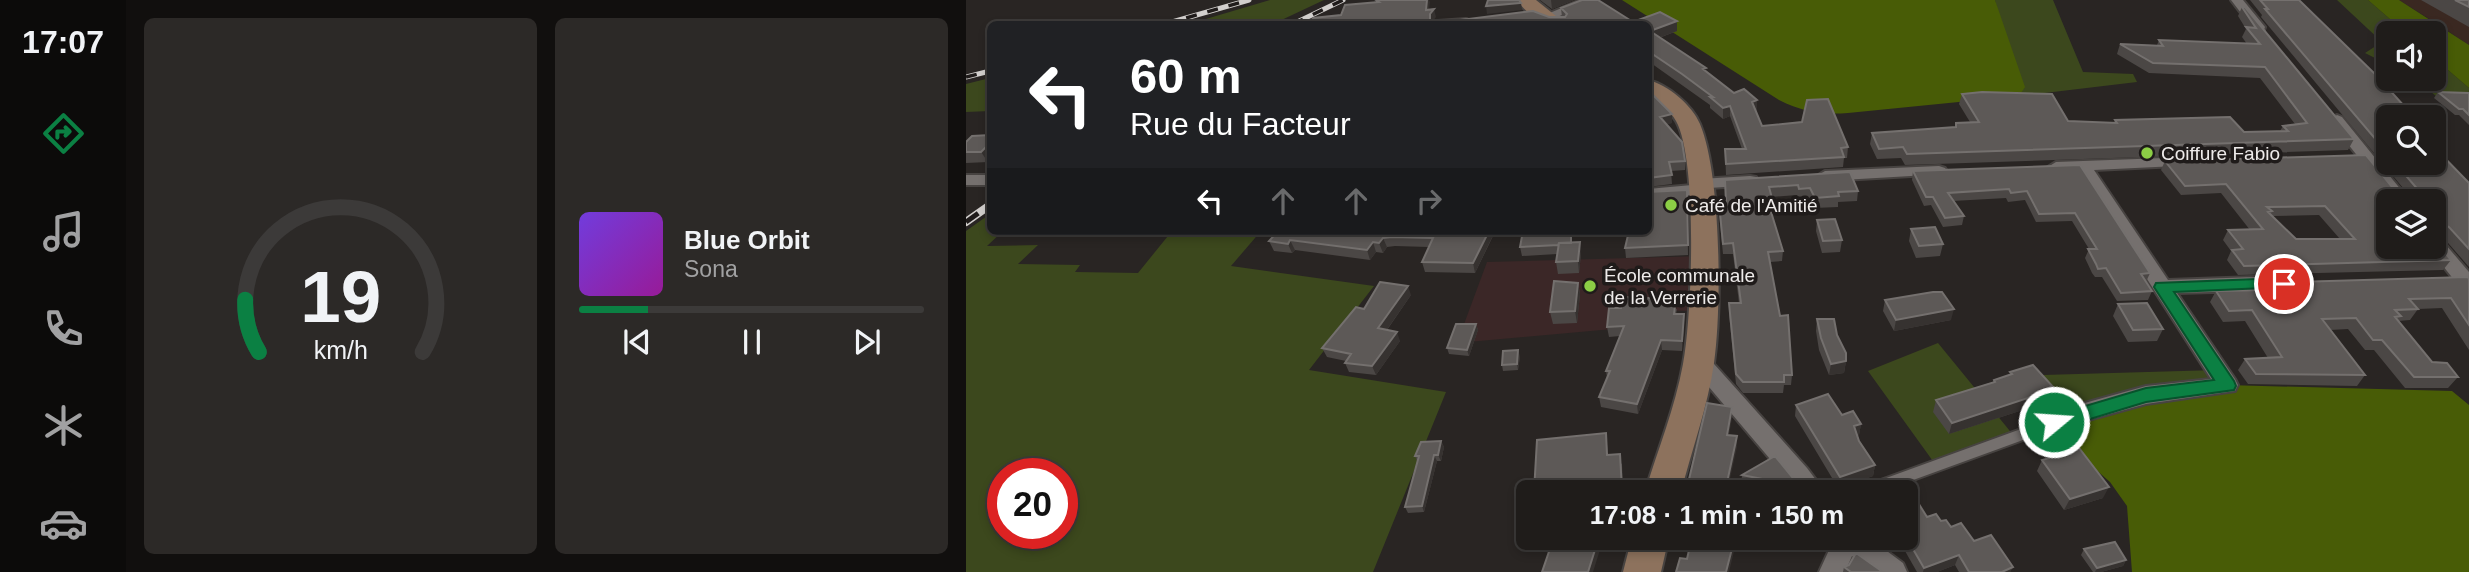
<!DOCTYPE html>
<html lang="en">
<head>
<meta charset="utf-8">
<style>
  :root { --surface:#1f1c1a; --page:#2c2927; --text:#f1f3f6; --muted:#a1a1a2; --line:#3c3a39; --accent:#0b8043 }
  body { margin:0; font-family:Helvetica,sans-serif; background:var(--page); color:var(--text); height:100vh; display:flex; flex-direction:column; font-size:26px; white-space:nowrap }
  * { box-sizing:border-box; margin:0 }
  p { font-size:23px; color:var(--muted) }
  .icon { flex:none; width:38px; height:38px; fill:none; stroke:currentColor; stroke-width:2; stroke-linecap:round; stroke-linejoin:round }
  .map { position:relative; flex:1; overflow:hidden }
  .side { display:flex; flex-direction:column; gap:18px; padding:18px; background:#110f0e; width:840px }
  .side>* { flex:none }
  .top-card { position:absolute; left:21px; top:21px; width:665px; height:214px; border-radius:10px; box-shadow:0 4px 10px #0003,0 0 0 2px var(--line); background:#202124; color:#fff; overflow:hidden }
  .fabs { position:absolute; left:1410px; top:21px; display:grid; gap:14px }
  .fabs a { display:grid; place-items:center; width:70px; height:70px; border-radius:10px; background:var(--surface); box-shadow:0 4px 10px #0003,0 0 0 2px var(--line); font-size:35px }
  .speed { position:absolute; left:21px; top:458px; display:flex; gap:14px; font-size:35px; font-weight:700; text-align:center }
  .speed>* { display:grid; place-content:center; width:91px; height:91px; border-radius:50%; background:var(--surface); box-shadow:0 4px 10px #0003,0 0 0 2px var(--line); line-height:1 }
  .speed .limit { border:10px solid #d22; background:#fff; color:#111 }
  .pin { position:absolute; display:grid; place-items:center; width:60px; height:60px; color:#fff; margin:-30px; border:4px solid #fff; border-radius:50%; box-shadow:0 2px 7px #0007 }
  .me { position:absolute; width:77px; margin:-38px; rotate:72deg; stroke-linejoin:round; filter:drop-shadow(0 0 5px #0008) }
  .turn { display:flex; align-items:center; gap:24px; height:147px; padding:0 28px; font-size:32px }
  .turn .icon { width:91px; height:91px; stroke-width:2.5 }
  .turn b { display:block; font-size:49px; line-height:60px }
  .lanes { display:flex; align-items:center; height:66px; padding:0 28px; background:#0003; justify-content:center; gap:35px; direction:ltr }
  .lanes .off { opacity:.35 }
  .side .card { flex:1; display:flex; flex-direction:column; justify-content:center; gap:10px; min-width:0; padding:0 24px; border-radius:10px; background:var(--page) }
  .side .dial { align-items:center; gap:0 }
  .dial svg { height:182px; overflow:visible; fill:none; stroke:var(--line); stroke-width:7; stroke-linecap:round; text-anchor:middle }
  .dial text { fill:var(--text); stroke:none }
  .song { display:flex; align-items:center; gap:21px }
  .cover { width:84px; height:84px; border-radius:10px; background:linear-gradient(135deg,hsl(260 70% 55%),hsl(300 70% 35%)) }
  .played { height:7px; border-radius:4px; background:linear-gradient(90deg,var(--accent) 20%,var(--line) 20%) }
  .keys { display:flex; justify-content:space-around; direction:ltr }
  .side .tiles { flex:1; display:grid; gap:18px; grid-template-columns:repeat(2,1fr) }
  .trip { position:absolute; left:550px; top:480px; width:402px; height:70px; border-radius:10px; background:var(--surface); box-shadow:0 4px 10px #0003,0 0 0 2px var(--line); font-weight:800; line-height:70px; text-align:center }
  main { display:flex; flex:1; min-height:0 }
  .tab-bar { display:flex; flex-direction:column; width:126px; justify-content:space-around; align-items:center; background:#0c0b0a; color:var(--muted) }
  .tab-bar .icon { width:49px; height:49px }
  .tab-bar .current { color:var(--accent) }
  .tab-bar b { font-size:32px; color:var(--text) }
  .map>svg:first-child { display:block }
</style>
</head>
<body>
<main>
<nav class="tab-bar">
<b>17:07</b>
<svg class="icon current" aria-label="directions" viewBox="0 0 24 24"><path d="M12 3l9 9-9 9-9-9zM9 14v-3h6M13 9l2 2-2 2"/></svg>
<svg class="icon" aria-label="music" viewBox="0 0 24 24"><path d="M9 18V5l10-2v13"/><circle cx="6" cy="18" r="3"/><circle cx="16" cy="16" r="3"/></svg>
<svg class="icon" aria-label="phone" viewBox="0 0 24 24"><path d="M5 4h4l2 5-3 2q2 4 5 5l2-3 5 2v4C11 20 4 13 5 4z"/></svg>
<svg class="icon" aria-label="climate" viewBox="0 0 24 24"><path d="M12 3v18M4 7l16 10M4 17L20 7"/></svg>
<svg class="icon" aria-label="car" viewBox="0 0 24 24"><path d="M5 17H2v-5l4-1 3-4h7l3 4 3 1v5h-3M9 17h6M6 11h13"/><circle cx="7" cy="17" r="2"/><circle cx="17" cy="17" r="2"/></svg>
</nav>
<section class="side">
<div class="tiles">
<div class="card dial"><svg viewBox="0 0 100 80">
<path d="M14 69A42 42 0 1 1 86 69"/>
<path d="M14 69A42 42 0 0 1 8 46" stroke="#0b8043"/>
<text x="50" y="56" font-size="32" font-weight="700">19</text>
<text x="50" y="72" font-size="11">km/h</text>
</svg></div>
<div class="card">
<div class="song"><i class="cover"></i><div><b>Blue Orbit</b><p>Sona</p></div></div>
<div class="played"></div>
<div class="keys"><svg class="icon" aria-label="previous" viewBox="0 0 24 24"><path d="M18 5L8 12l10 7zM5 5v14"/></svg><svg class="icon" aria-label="pause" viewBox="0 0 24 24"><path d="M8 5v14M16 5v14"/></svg><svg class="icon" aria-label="next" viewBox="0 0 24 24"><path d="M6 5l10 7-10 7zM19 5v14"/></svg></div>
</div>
</div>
</section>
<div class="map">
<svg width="1503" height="572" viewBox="0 0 1503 572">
  <rect width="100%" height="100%" fill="#292523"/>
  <!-- commercial -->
  <path fill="#3a2821" d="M1433 0H1503V45L1470 23Z"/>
  <!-- education -->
  <path fill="#3b2727" d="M737 256 736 311 653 310 647 329 491 343 521 262Z"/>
  <!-- green -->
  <path fill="#3c481d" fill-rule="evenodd" d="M304 0H358L307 24H223Z
    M1029 0H1087L1117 72 1167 74 1171 82 1053 96Z
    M1371 0H1402L1440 33H1423V65L1399 53 1416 42Z
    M1468 58 1503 88V99L1471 97 1450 79H1468Z
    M24 78V111L0 112V84Z
    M24 214V231H37L21 246 72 245 52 264 114 265 109 272 172 273 206 231H295L265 266 408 286 343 370 480 392 407 572H0V231ZM37 474H96V534H37Z
    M972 343 1048 436 969 464 902 371Z
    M1251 370 1261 385 1109 415 1077 375Z"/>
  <!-- forest -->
  <path fill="#485c06" d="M656 0H1029L1059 87 1053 96 882 113C856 115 837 112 813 100Z
    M1402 0H1433L1503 45V88L1468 58V33H1440Z
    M1261 385 1486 391 1503 405V572H1166L1161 506 1144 482 1111 453 1115 413Z"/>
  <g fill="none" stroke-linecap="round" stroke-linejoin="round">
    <!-- lane-far1 casing -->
    <g stroke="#474341" stroke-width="10">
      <path id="lane-far1" d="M472 24 500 22"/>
    </g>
    <!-- lane casing -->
    <g stroke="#474341" stroke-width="15">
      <path id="lane" d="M898 492 1115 413"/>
    </g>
    <!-- street casing -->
    <g stroke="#474341" stroke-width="4">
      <path id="street" d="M615 0H632L584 20 580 21 574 17Z
        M1265 0H1277L1299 27 1298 30H1288Z
        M1371 115 1376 117 1444 201H1427L1363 120Z
        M1225 157 1231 159 1233 162 1231 165 1128 170 1202 280 1318 276 1325 278 1328 283 1325 288 1318 290 1211 293 1269 379 1272 385 1269 391 1180 404 1115 422 1107 419 1104 413 1107 407 1115 404 1180 386 1245 379 1112 171 1090 172 1082 167 1090 162Z
        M973 166 979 168 981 171 979 174 859 181 851 176 859 171Z
        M0 175H24V185H0Z
        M784 176 790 177 792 181 790 185 743 188 741 193 735 194 682 199V189L726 185 728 180 734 179Z
        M1468 236 1474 238 1503 272V292L1496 290 1462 247H1468Z
        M733 353 740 355 841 468 859 492H832L726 367 722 361 726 355Z
        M869 537H902L937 563 941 572H908L886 556 879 572H853Z"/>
    </g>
    <!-- secondary casing -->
    <g stroke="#474341" stroke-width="4">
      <path id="secondary" d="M551 0H570L600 24C578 26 564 18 551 0Z
        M682 80C702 85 726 105 734 124 755 174 756 308 748 363 742 406 726 449 715 492H679C692 449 709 408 717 364 726 318 732 160 710 121 704 110 692 102 682 96Z
        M666 537H703L695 572H657Z"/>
    </g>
    <!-- lane-far1 -->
    <use href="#lane-far1" stroke="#75706e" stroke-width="7"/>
    <!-- lane -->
    <use href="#lane" stroke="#75706e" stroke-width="11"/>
    <!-- street -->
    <use href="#street" fill="#75706e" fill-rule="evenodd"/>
    <!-- secondary -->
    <use href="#secondary" fill="#8d725d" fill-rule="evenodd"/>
    <!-- rail-far1 casing -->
    <g stroke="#d2cfcd" stroke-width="5">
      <path id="rail-far1" d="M199 24 283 0
        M327 24 377 0
        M0 77 24 71"/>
    </g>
    <!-- rail casing -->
    <g stroke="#d2cfcd" stroke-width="8">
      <path id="rail" d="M0 222 24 205"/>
    </g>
    <!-- rail-far1 -->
    <use href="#rail-far1" stroke="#1f1b1a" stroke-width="3.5" stroke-dasharray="11" stroke-linecap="butt"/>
    <!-- rail -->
    <use href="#rail" stroke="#1f1b1a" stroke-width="5" stroke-dasharray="15" stroke-linecap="butt"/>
  </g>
  <!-- wall -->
  <path fill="#4b4745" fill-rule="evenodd" d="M574 0H608L586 9Z
    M1284 0H1333L1423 117V163H1468L1503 183V267L1476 236 1473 235 1469 240 1485 260 1477 270 1272 275 1261 260 1265 251 1257 240 1262 230H1284L1255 193 1215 195 1195 170 1199 161 1442 194 1295 17 1296 15ZM1353 215 1374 239H1330L1307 216Z
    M1455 0H1503V27Z
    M1276 7 1388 139 1382 150 939 165 935 158 911 159 904 144 906 133 989 127 990 123 1004 122 993 104 996 94 1102 121 1148 123 1149 120 1278 132 1314 131 1317 126 1329 124 1294 78 1183 73 1151 54 1154 44 1191 45 1193 40 1281 44 1276 37 1280 29 1272 16Z
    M595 8 667 22 711 21V31L693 38 791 110 789 111 796 126 882 147 881 158H878L877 167 760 175 759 149H776L764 116 757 119 744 108V105L682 61V24H487L486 21 596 17Z
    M682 90 706 114V123L700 124 719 161V170L705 171 706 184 682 187Z
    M1472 92 1503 93V125L1493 115H1489L1468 98Z
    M24 135V160L22 162 0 163V142Z
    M1114 165 1184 273 1180 282 1186 291 1182 300 1151 301 1136 277H1129L1126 273 1119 258 1123 249 1106 221 1070 222 1059 200 1042 202 1040 198 987 201 998 216 996 225 977 227 965 205 958 206 946 180 947 171Z
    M884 172 892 191 891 201 872 202V207L848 208 844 198 832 199 831 195 805 197 807 202 806 212H805L817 251 816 261 804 262 814 316 826 375 825 385H818L817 393H777L770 384 763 314V303H773L767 254H757L753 213V203H760L759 180Z
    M721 190 722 255 660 258 659 248Z
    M851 220 876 240 874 252 856 253 850 231Z
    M945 229 977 244 974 256 950 258 943 241Z
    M302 231H532L529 232 509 273 459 272 456 262 463 247 429 246 421 247 417 253 410 252 404 260 329 250 326 253 308 251 303 241 310 233Z
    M557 231H606V242L615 254 613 273 592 274 590 262 591 254 556 256 554 247Z
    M1503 278V350L1476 308 1452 309 1444 320 1432 321 1466 362 1492 377 1482 388H1439L1408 350H1399L1382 329 1364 330 1399 375 1391 386 1282 384 1272 370 1279 359 1302 358 1279 321 1257 322 1244 302 1250 291 1288 290 1292 283Z
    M612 283 614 294 611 323 587 324 584 312Z
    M445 295 421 330 434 341 410 375 383 372 379 363 380 361 361 357 356 348 398 309Z
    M919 300 985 320 928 331 917 311Z
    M1152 304 1197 329 1191 341 1162 342 1147 316Z
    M711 309 710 314 718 324 716 351 696 350 672 414 635 407 633 397 641 378 640 371 654 336 643 337 641 327Z
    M851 319 871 335 880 361 878 373 863 375 853 350 850 331Z
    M510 324 512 330 503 356 483 354 481 348Z
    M554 356 552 370 537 371 536 365Z
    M1044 372 1084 401 983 434 967 412 970 400 1027 382 1028 380 1043 375Z
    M830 405 876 415 895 424 893 435 891 436 893 441 909 465 907 476 872 488 829 416Z
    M640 433 642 455 656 464 657 492H568Z
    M475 441 478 447 475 461H471L458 512 442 513 439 507 451 461 449 456Z
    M1091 444 1137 498 1098 510 1071 471 1076 460 1087 457 1086 455Z
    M776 475 831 483 850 492H797L795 490 775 486Z
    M936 477 961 517 970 514 975 521 980 520 985 527 995 523 1008 541 1025 535 1047 567 1044 572H993L989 565 971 572H951L931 537H940V492H908L910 487Z
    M905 537H924L914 542Z
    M1118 549 1160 560 1157 566 1135 572H1127L1115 555Z
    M878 567 917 572H877Z"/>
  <!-- shaded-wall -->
  <path fill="#363230" d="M461 0H463L464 2 462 18 460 10Z
    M585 0H608L586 9Z
    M555 3 556 10 521 14 520 6Z
    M468 9 470 17 466 22V24H464V14Z
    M711 21V31L684 41V31Z
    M791 100V110L785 112 786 102Z
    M764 106V116L757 119V108Z
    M706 114V123L694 126V117Z
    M24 143V160L22 162 15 152Z
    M523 231H529L509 273 507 263Z
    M417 238 421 247 417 253 413 243Z
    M324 240 329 250 326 253 322 244Z
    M407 242 410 252 404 260 401 250Z
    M614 242 615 254 613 273 612 261Z
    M612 283 614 294 611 323 609 311Z
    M442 286 445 295 415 338 412 328Z
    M988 309 985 320 928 331 930 320Z
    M718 314V324L716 351V341Z
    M510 324 512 330 503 356 501 350Z
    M431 332 434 341 410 375 406 366Z
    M695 340 696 350 672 414 671 404Z
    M552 350 554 356 552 370 551 364Z
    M880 361 878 373 863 375 865 364Z
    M1089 389 1084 401 983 434 986 423Z
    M766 407V418L761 446V435Z
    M895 424 893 435 886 438 888 426Z
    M771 436V447L761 492H759Z
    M475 441 478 447 475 461 472 455Z
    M468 455 471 461 458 512 456 506Z
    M909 465 907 476 872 488 874 477Z
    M1143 487 1137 498 1098 510 1104 499Z
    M633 537H638L627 572H622Z
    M769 537H771V539L763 572H760Z
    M915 537H924L914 542Z
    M993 555 989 565 971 572H957L958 568Z
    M1160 560 1157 566 1135 572H1129L1131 568Z
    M1047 567 1044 572H1036Z"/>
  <!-- building -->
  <path fill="#5d5957" stroke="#74706e" stroke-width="2" fill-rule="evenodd" d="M410 0H461L460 10 468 9 464 14V24H344L347 18 375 15 379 5 413 2Z
    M522 0H553L555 3 520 6Z
    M616 0H632L667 22 694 12 711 21 684 31 740 68 737 69 768 93 778 89 791 100 786 102 796 126 836 122 841 100 862 99 882 147 875 148 878 157 760 164 759 149H780L764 106 757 108 744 97H747L716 74 682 51V24H636L633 23 631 24H492L486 21 567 11 583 17H599L601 14 595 8Z
    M1294 0H1333L1411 76 1448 117H1423V155L1299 9H1302Z
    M1489 0H1503V7Z
    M1276 7H1279L1388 139 941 154 937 147 913 149 906 133 990 127V123L1013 122 996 94 1016 92 1086 94 1102 121 1151 123 1149 120 1264 117 1278 132 1322 131 1317 126 1341 123 1299 67 1187 63 1154 44 1197 46 1193 40 1294 44 1280 27 1290 28Z
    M682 90 706 114 694 117 716 142 719 161 703 162 706 175 682 178Z
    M1472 92 1503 93V115L1497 109H1493Z
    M24 135V143L15 152H0V142L6 136Z
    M1468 147 1503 183V249L1483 227 1476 224 1472 227 1473 235 1468 237V201H1423V247H1468V239L1485 260 1278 266 1266 250 1277 249 1262 230 1297 229 1260 184 1219 186 1199 161 1400 155 1431 193 1452 194 1454 192 1429 163H1468ZM1359 206 1389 239H1330L1302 212 1306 211 1301 207Z
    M1114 165 1184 273 1175 274 1186 291 1155 293 1140 268 1132 269 1130 264 1122 249H1131L1109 213 1073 214 1061 191 1045 193 1043 189 982 193 998 216 979 218 967 197H960L947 171Z
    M884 172 892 191 872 192 873 196 849 198 844 188 833 189 832 185 803 187 807 202H802L817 251 802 252 814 316 822 315 826 375H818V382H777L770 374 763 303H775L767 243 757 244 753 203H760L759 180Z
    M721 190 722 245 659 248 663 231H682V192Z
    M869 219 876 240 857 241 851 220Z
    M969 227 977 244 953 246 945 229Z
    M312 231H523L507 263 456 262 467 238 426 237 417 238 413 243 407 242 401 250 324 240 322 244 303 241Z
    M557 231H605V243H593L592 245 554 247Z
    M614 242 612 261 590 262 593 243Z
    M1501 277 1503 278V325L1485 298 1443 299 1452 309 1429 310 1435 316 1429 317 1466 362 1481 363 1492 377H1448L1416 340H1407L1390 318 1356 319 1399 375 1290 374 1279 359 1316 357 1286 310 1263 311 1250 291 1298 290 1292 283Z
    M588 281 612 283 609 311 584 312Z
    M414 282 442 286 412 328 431 332 406 366 379 363 385 354 356 348 390 307 398 309Z
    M967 292H976L988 309 930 320 919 300Z
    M657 297 710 299 708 314H718L716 341 695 340 671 404 633 397 644 371H640L658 326 641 327 643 308H655Z
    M1181 303 1197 329 1167 330 1152 304Z
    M851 319H868L871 335 880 353V361L865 364 855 338Z
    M490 324H510L501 350 481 348Z
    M552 350 551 364 536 365 537 351Z
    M1067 365 1089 389 986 423 970 400 1029 382 1028 380 1046 374 1044 372Z
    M862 394 876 415 887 411 895 424 888 426 893 441 909 465 874 477 830 405Z
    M741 403 766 407 761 435 771 436 759 492H720Z
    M640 433 641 455 654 454 656 490 648 488 647 492H568L571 440Z
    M1107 440 1143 487 1104 499 1076 460 1098 454 1091 444Z
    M475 441 472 455H468L456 506 439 507 453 456H449L455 442Z
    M809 456 831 483 844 484 850 492H806L796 479 776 475Z
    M936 477 961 517 970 514 975 521 980 520 985 527 995 523 1008 541 1025 535 1047 567 1036 572H1003L993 555 958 568 940 537V492H912L910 487Z
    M588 537H633L622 572H576Z
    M726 537H769L760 572H710L714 558 721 559Z
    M1149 542 1160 560 1131 568 1118 549Z
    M890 553 917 572H885L878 567 883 565Z"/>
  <!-- route -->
  <path fill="#0b8043" stroke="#07532c" stroke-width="2" d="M1318 278 1324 280 1326 284 1324 287 1208 292 1268 381 1270 386 1268 390 1180 402 1088 430 1082 427 1079 422 1082 417 1180 388 1248 380 1188 287 1190 283Z"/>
  <!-- markers -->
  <g fill="#8cce45" stroke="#1f1b1a" stroke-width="2.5">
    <circle cx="1181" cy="153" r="7"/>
    <circle cx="705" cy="205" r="7"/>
    <circle cx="624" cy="286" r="7"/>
  </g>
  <g text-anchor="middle" stroke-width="7" stroke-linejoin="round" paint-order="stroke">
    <!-- poi labels -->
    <g font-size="19" fill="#eeebea" stroke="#1f1b1a" text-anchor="start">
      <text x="1195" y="160">Coiffure Fabio</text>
      <text x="719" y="212">Café de l'Amitié</text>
      <text x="638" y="282">École communale<tspan x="638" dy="22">de la Verrerie</tspan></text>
    </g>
  </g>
</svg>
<div class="fabs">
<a><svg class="icon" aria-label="sound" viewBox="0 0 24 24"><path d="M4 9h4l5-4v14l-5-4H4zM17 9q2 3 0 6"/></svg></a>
<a><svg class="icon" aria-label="search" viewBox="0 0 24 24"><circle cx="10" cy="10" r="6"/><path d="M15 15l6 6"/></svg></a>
<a><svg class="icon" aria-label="layers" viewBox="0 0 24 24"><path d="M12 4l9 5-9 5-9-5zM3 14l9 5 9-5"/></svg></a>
</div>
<div class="speed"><div class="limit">20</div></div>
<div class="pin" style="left:1318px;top:284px;background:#d93025"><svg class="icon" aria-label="arrive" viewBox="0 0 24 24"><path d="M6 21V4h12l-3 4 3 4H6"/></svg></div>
<svg class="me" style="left:1088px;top:422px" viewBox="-20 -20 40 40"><circle r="17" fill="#0b8043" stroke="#fff" stroke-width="3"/><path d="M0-11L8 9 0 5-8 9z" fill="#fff"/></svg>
<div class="trip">17:08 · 1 min · 150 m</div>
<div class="top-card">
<div class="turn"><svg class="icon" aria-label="left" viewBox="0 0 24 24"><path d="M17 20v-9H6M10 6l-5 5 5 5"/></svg><div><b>60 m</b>Rue du Facteur</div></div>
<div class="lanes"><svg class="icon" aria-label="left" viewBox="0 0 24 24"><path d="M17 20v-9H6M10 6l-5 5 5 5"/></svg><svg class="icon off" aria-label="ahead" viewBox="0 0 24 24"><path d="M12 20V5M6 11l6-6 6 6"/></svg><svg class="icon off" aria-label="ahead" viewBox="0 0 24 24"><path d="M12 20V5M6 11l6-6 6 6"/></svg><svg class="icon off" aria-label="right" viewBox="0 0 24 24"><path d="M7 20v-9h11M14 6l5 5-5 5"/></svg></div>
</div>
</div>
</main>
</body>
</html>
